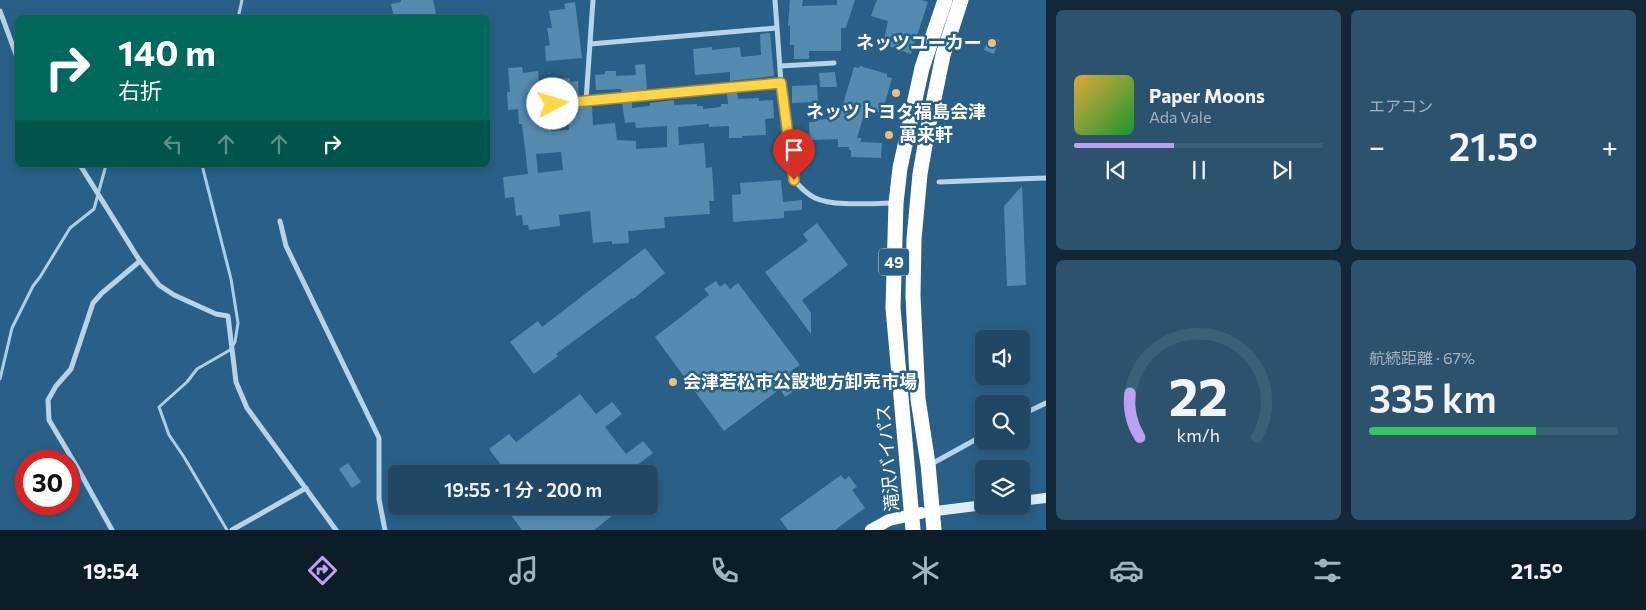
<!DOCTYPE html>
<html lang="ja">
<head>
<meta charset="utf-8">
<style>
  :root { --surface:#204865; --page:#2d526e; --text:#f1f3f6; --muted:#a2b2bf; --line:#3d6079; --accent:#bca0f2 }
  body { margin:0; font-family:Commissioner,"Noto Sans JP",sans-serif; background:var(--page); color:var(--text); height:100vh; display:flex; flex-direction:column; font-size:19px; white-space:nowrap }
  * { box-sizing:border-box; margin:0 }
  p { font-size:16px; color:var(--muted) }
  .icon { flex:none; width:28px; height:28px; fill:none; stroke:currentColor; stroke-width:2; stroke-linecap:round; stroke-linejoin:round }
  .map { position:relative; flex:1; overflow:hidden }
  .panel { display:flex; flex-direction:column; gap:10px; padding:10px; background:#122838; width:600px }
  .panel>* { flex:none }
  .banner { position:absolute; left:15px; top:15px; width:475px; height:152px; border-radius:8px; box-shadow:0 2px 8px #0003,0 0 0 1px var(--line); background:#00695c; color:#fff; overflow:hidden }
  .controls { position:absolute; left:975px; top:330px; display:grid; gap:10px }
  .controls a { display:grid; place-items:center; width:55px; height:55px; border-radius:8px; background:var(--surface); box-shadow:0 2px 8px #0003,0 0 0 1px var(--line); font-size:25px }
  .speed { position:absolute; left:15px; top:450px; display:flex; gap:10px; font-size:25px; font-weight:700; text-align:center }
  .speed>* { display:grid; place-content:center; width:65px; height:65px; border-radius:50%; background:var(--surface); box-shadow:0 2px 8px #0003,0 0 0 1px var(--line); line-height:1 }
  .speed .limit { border:8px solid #d22; background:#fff; color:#111 }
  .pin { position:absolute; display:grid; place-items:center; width:42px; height:42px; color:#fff; margin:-51px -21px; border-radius:50% 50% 50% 0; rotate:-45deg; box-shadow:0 0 5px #0007 }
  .pin .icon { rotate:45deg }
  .me { position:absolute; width:55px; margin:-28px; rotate:85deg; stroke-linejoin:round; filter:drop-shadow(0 0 4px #0008) }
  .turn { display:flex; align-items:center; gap:18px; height:105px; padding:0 20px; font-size:22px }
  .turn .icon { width:65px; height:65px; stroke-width:2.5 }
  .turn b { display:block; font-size:35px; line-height:42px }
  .lanes { display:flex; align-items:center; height:48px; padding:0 20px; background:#0003; justify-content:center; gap:25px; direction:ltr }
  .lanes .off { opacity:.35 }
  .big { font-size:38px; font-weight:600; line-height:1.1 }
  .panel .tile { flex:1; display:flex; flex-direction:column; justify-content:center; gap:8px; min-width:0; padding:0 18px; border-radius:8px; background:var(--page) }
  .panel .dial { align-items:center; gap:0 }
  .dial svg { height:130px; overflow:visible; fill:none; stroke:var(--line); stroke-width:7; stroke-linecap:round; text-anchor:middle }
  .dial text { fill:var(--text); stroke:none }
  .song { display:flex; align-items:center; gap:15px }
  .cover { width:60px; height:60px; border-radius:8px; background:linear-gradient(135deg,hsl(40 70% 55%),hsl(130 70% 35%)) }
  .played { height:5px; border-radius:2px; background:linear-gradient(90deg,var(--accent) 40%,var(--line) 40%) }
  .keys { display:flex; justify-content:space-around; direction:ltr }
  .heat { display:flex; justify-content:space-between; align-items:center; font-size:28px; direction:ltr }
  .charge { height:8px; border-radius:4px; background:linear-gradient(90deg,#34c759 67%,var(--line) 0) }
  .panel .tiles { flex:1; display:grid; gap:10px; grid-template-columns:repeat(2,1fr) }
  .trip { position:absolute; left:388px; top:465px; width:270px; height:50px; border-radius:8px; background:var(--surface); box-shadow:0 2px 8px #0003,0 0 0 1px var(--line); font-weight:600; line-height:50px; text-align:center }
  .menu { display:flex; height:80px; justify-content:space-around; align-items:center; background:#0d1d28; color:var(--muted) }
  .menu .icon { width:35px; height:35px }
  .menu .on { color:var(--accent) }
  .menu b { font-size:22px; color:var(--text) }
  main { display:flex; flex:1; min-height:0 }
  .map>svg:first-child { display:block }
</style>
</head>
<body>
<main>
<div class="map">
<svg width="1046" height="530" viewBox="0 0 1046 530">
  <rect width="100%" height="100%" fill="#2a6087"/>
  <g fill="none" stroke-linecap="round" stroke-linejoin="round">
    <!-- stream -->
    <path stroke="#aad0e8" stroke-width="3" d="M238 18 242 0
      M202 165 231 279 238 323 235 342 230 350 197 369 187 382 159 407 169 435 184 457 227 530
      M0 379 12 328 33 286 40 277 70 228 94 209 106 165"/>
  </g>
  <!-- building -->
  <path fill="#568bb0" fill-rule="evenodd" d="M401 0H433L437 18H394L391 4 401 2Z
    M790 0H803L802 6 837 5V0H855L846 28H841V51H809V59H794V45H790V26H788Z
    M877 0H921L928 2 911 54 883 44 888 21 871 16Z
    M575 2 582 58 546 61 545 46 550 45 547 28H552L549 11 565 9 564 4Z
    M770 33 774 76 730 81V72L695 75 693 49 712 47V50L740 47 741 57 761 55 760 34Z
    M989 37 999 40 994 54 984 50Z
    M645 64 647 89 622 93 621 89 596 90 595 75 605 74V71H616V76L636 75 635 65Z
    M860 66 887 74V77L892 78 882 113 866 108 857 138H861V142L882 143 881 158 851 157V150H849V147H838V139L810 140 809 122H814V120L839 118 854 67 859 68Z
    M522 67 523 73 538 71 539 84 556 83V79L570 78V82L578 81 579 97 568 98 567 95 543 97 544 115 550 114 551 131 569 130 568 107 592 106 593 125 615 123 617 140 636 141V149L667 147V126L636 128 635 122 625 123 622 102 632 101V108L650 106V103L674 100V105L697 104V106H703V109L721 107V104H728L727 93 737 92 738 99 759 98V101L773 100 774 118 765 119 766 135 742 136V138H729V126L709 127V124L678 127 679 145 704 143 706 168 712 167 714 201H709L710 214 664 217 665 228 628 231 629 243 612 244V241L593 243 590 211 559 215 560 226 529 230 528 225H523L522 215 516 216 514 197 505 198 503 177 528 174 522 124H519L518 109 508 110 507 92H510L508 68ZM561 152 563 170 538 173 536 154Z
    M835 72 837 87H820L819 73Z
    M817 85 818 102 792 103V86Z
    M781 180 783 202 802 200V210L784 211V218L733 222 732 195 741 194 740 183Z
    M1022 186 1026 285 1007 286 1004 206Z
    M817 223 848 265 802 300 811 313V334L765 272 808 241 803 234Z
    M645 248 665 273 633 299 632 298 556 354 558 356 534 374 510 342 538 321 542 327Z
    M716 281 720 287 725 283 730 289 738 283 800 365 792 370 797 376 791 380 797 389 785 397 780 389 724 431 655 337 709 295 704 289Z
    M580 394 596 414 612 402 622 414 605 427 626 454 643 441 653 453 636 466 642 474H489L501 465 489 449 509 434 516 442Z
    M348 463 361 482 352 488 339 469Z
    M841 475 845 480 849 476 857 487 852 490 865 508 835 530H788L780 519Z
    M504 506H625L594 530H522Z"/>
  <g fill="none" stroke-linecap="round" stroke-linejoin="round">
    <!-- street -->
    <path stroke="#b6d3e8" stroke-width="5" d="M775 0 781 83 794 180C800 187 807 194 815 198 834 207 874 203 895 203
      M0 11 18 60
      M590 44 777 28
      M780 66 834 63
      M586 101 593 0
      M553 104 781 83
      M80 165 138 258 159 285 174 295 216 314 228 316 236 382 247 408 336 530
      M939 182 1046 178
      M280 221 286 246 379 438V499L385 530
      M1021 415 1046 403
      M935 462 984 435
      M112 530 77 467 49 420 48 400 56 386 71 369 93 303 102 293 140 261
      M232 530 306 488"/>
    <!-- secondary -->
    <path stroke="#dfedf7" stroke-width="10" d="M1021 501 1046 498
      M928 512 984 505"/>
    <!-- primary -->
    <path stroke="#f7fbfe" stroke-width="12" d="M871 530 889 520 921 513"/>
    <!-- highway -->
    <path stroke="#fff" stroke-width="15" d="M913 530 893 308 896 203 900 168 922 68 945 0
      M934 530 928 464 918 399 913 296 914 239 920 174 928 128 943 55 961 0"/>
  </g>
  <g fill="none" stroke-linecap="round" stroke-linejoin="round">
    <!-- route casing -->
    <g stroke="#a68a30" stroke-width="12">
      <path id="route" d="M553 104 781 83 794 180"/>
    </g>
    <!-- route -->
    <use href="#route" stroke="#ffd54a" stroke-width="9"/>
  </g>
  <!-- markers -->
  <g fill="#efbd7d" stroke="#2a6087" stroke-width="2">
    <circle cx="992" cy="43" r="5"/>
    <circle cx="896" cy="93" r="5"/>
    <circle cx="889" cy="135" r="5"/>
    <circle cx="673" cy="382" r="5"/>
  </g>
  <g text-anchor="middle" stroke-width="5" stroke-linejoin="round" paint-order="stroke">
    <!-- shield labels -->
    <rect fill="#2a6087" stroke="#bfcfdb" stroke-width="1" x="879" y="248.5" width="30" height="27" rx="4"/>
    <g font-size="16" font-weight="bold" fill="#fff">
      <text x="894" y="268">49</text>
    </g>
    <!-- poi labels -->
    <g font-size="18" font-weight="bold" fill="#fff" stroke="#2a6087" text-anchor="start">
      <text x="982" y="49" text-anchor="end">ネッツユーカー</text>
      <text x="896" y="118" text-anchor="middle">ネッツトヨタ福島会津</text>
      <text x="899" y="141">萬来軒</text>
      <text x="683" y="388">会津若松市公設地方卸売市場</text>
    </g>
    <!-- street labels -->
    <g font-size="18" fill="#fff" stroke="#2a6087">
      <text transform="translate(888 458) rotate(-95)" y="6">滝沢バイパス</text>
    </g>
  </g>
</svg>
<div class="controls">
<a><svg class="icon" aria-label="sound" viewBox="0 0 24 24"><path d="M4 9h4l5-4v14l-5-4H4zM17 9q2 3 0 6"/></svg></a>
<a><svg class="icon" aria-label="search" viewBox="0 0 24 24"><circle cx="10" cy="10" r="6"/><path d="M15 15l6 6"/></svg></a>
<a><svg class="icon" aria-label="layers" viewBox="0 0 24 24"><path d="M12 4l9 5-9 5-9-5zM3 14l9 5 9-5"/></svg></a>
</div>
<div class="speed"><div class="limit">30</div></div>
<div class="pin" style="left:794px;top:180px;background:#d93025"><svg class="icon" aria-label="arrive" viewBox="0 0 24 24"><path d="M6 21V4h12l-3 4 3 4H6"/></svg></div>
<svg class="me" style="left:553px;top:104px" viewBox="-20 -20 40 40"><circle r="19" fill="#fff"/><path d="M0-13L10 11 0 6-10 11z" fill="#ffd54a"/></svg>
<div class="trip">19:55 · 1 分 · 200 m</div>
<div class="banner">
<div class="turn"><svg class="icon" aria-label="right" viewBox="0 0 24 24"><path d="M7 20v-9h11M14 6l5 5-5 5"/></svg><div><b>140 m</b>右折</div></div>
<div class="lanes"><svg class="icon off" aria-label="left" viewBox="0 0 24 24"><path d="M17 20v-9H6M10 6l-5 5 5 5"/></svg><svg class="icon off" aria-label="ahead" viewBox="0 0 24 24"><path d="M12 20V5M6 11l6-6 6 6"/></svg><svg class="icon off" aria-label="ahead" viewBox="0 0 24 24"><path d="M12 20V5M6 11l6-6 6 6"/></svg><svg class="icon" aria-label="right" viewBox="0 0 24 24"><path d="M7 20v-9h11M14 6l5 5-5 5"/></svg></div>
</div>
</div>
<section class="panel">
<div class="tiles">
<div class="tile">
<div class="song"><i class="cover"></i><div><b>Paper Moons</b><p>Ada Vale</p></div></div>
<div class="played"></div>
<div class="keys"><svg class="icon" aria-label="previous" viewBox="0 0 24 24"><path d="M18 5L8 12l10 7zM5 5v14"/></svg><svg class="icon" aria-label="pause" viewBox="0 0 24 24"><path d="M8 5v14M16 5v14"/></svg><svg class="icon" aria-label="next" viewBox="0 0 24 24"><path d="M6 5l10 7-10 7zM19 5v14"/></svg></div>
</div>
<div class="tile"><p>エアコン</p>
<div class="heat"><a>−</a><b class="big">21.5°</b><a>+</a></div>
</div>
<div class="tile dial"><svg viewBox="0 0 100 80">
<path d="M14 69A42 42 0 1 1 86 69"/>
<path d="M14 69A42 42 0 0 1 8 42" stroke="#bca0f2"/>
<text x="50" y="56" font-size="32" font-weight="700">22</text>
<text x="50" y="72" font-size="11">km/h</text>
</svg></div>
<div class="tile"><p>航続距離 · 67%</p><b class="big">335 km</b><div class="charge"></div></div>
</div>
</section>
</main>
<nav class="menu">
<b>19:54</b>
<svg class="icon on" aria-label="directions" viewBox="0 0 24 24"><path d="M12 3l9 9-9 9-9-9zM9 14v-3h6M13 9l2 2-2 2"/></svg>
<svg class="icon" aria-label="music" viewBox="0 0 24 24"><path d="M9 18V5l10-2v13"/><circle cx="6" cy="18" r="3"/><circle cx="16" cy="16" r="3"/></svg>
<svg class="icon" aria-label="phone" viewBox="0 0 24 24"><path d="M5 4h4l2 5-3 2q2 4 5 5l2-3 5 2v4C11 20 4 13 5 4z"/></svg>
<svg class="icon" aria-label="climate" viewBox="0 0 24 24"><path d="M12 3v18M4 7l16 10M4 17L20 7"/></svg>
<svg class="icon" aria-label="car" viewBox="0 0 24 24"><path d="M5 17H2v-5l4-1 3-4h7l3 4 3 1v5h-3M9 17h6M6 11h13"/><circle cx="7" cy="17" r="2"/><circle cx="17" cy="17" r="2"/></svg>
<svg class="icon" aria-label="filters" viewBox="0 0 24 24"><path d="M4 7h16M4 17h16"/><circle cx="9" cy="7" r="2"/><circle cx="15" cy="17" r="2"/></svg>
<b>21.5°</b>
</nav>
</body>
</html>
